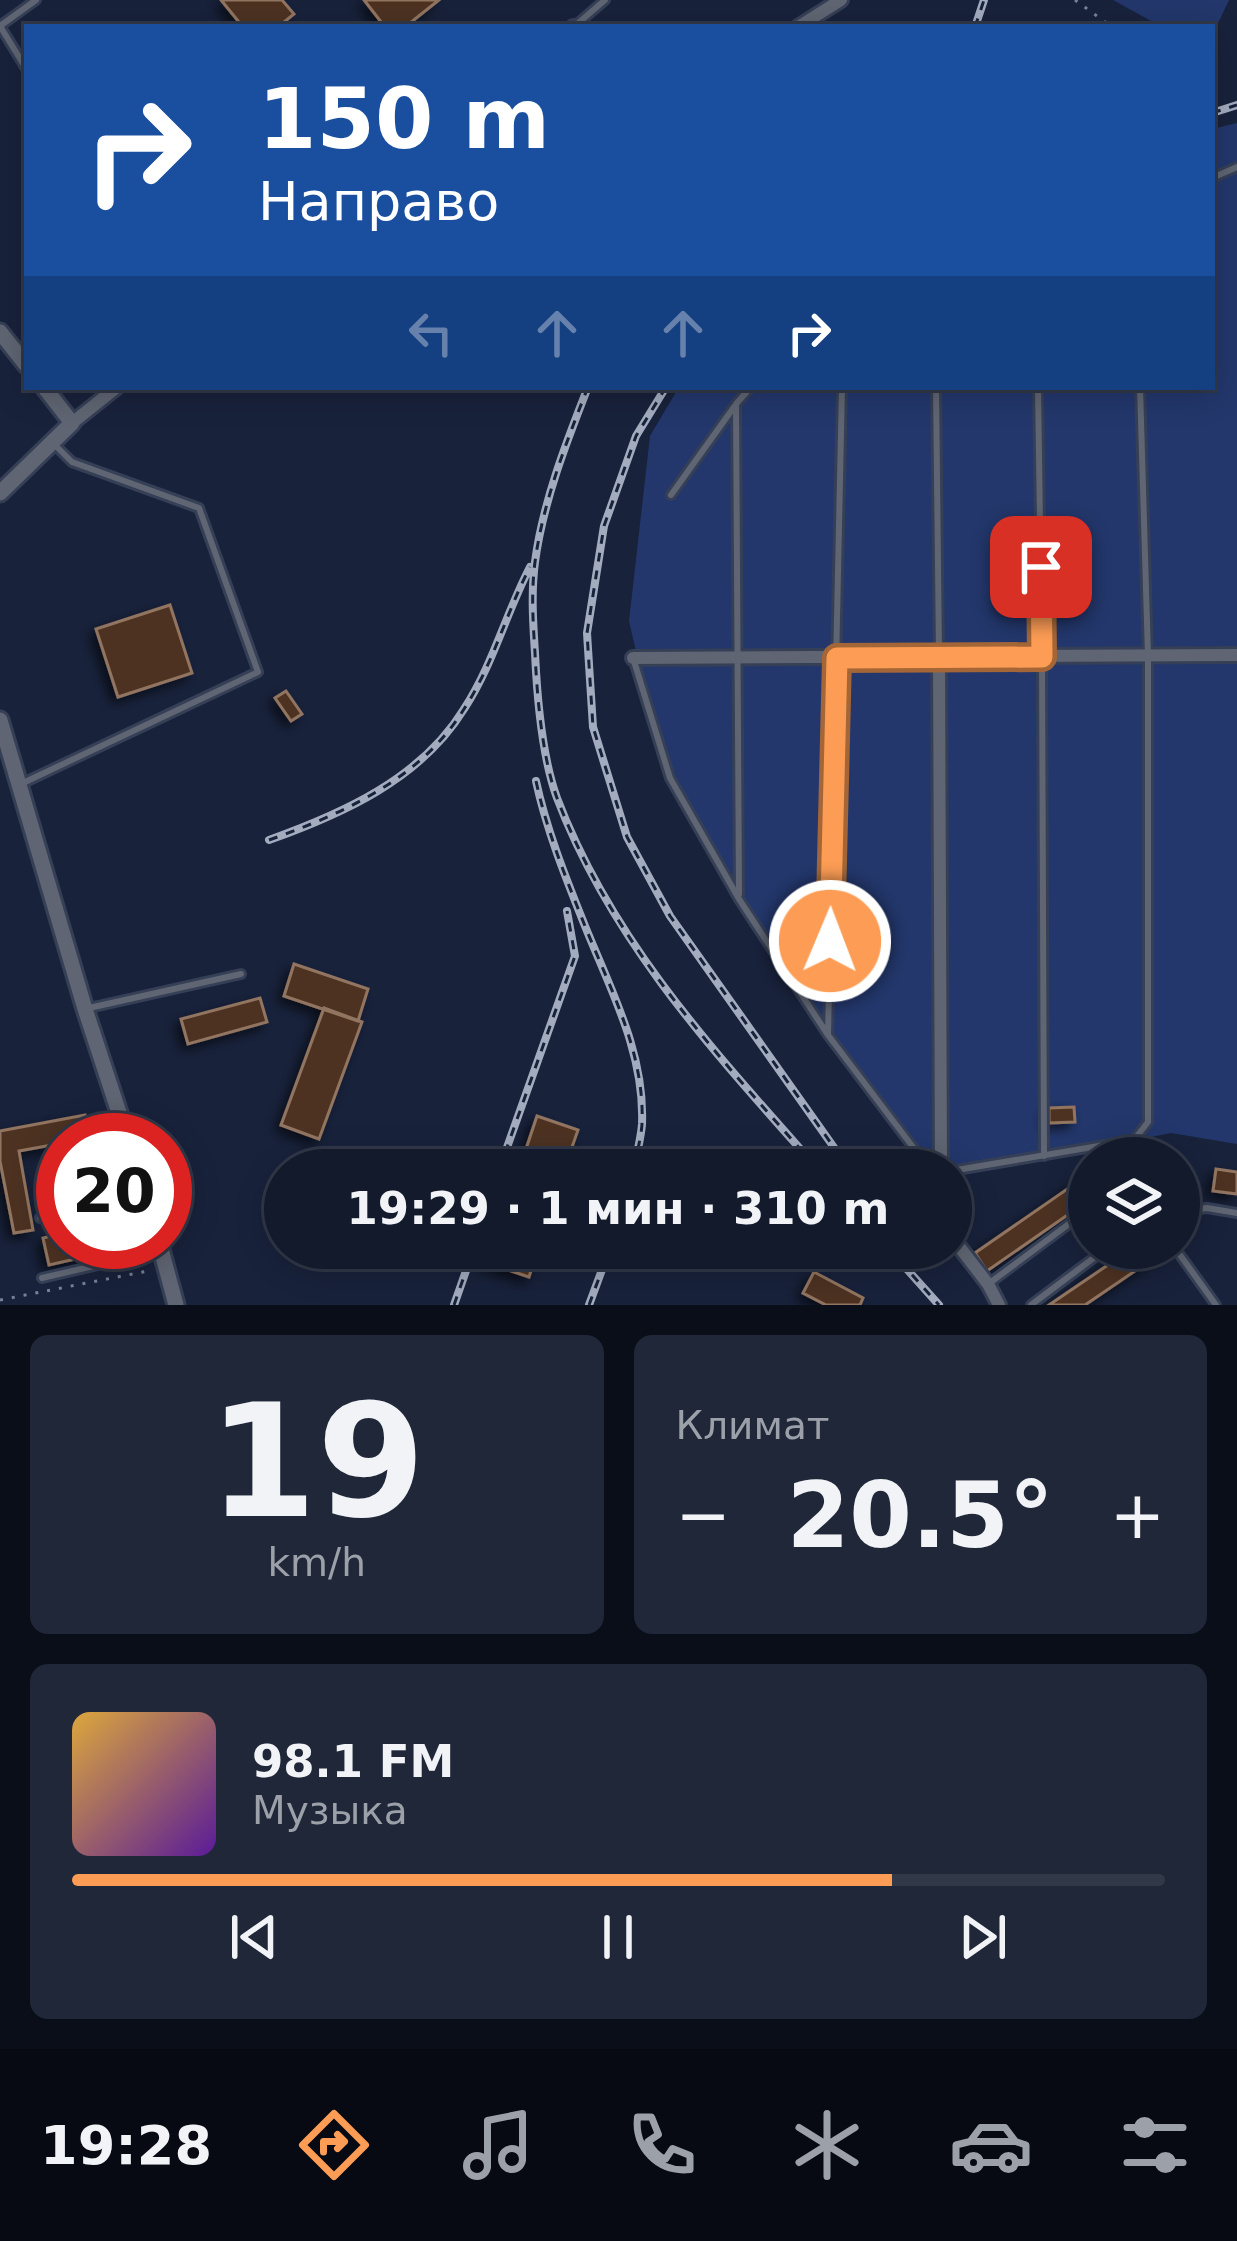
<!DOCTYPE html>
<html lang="ru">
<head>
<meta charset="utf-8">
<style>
  :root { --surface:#121a2c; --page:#1f2738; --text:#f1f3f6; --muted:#9ca1a9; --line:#313848; --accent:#fd9d55 }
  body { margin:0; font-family:"DejaVu Sans",sans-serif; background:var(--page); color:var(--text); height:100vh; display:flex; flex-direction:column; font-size:45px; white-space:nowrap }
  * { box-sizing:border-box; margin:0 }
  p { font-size:39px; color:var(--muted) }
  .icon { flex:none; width:66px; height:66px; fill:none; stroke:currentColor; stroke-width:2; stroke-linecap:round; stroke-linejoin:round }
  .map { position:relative; height:1305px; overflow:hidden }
  .sheet { display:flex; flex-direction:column; gap:30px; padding:30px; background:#0a0e18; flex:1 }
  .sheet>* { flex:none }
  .hud { position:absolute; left:24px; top:24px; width:1191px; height:366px; border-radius:0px; box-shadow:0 6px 30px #0003,0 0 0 3px var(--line); background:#1a4fa0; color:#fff; overflow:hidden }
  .buttons { position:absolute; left:1068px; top:1137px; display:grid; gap:24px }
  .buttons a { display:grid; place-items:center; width:132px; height:132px; border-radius:50%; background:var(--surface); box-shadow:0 6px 30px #0003,0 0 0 3px var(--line); font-size:60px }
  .speed { position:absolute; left:36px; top:1113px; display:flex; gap:24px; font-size:60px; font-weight:700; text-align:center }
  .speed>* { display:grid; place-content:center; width:156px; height:156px; border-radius:50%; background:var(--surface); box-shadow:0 6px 30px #0003,0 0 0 3px var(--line); line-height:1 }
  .speed .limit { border:18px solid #d22; background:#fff; color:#111 }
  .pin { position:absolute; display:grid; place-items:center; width:102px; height:102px; color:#fff; margin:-51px; border-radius:24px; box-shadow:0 6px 18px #0006 }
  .me { position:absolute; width:132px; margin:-66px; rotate:1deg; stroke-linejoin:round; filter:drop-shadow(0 0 9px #0008) }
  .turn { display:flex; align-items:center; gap:42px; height:252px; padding:0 36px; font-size:54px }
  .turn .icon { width:156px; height:156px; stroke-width:2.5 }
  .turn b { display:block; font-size:84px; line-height:102px }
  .lanes { display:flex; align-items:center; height:114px; padding:0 36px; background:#0003; justify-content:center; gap:60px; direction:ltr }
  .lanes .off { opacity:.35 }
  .big { font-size:90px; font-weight:700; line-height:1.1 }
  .sheet .card { flex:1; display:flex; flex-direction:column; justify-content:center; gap:18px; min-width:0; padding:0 42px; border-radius:18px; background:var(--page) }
  .sheet .dial { align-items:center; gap:0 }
  .dial b { font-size:156px; line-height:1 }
  .song { display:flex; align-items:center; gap:36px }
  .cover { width:144px; height:144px; border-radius:18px; background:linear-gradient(135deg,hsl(40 70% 55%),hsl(270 70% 35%)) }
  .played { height:12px; border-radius:6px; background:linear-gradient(90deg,var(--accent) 75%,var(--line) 75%) }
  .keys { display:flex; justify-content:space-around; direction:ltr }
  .heat { display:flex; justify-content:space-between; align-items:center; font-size:66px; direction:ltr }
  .sheet .tiles { flex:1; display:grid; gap:30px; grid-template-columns:1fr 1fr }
  .card:last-child { grid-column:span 2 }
  .trip { position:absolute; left:264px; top:1149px; width:708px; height:120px; border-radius:60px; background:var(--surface); box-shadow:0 6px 30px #0003,0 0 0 3px var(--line); font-weight:700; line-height:120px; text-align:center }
  .dock { display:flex; height:192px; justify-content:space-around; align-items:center; background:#070a12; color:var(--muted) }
  .dock .icon { width:84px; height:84px }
  .dock .on { color:var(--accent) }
  .dock b { font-size:54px; color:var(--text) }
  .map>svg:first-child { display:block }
</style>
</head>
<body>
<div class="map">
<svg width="1237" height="1305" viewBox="0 0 1237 1305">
  <defs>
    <filter id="shadow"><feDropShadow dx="-5.5" dy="5.5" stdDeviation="6" flood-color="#0009"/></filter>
  </defs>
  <rect width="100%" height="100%" fill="#18223b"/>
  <!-- green -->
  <path fill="#23376c" d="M1113 0H1229L1212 36V27H1162Z
    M1237 123V1144L1171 1133 951 1177V1170H923L738 906 665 776 629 621 650 436 679 387H1212V129Z"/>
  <!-- building -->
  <path fill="#4d3321" stroke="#927460" stroke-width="3" filter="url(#shadow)" d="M221 0H282L294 14 278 27H243Z
    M364 0H439L405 27H385Z
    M1004 589 1035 590 1034 606 1004 605Z
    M1081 591V606L1054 607V592Z
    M170 605 192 673 118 697 96 629Z
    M286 691 302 714 291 721 275 698Z
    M294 964 368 989 358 1021 284 996Z
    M260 998 267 1022 188 1044 181 1019Z
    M324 1008 362 1022 319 1139 281 1125Z
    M1074 1107 1075 1122 1049 1123V1108Z
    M85 1115 89 1138 63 1140V1143L19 1151 33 1230 14 1233 0 1161V1131Z
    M537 1116 578 1130 564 1170H519Z
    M1216 1169 1237 1172V1194L1213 1191Z
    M1089 1174V1200L987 1271 975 1253Z
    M63 1233V1242H127L128 1247 49 1265 43 1238Z
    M493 1248H538L529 1277 488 1263Z
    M1133 1248H1151L1157 1256 1085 1305H1049Z
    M814 1272 863 1298 860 1305H826L803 1293Z"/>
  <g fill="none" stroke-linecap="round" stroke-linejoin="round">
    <!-- service casing -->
    <g stroke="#353f56" stroke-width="12">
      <path id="service" d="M576 25 605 0
        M0 26 27 70
        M0 26 36 0
        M1212 178 1237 167
        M936 387 939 653
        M1038 387 1042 657 1044 1156
        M671 495 734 407
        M634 661 670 778 739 899 828 1035 922 1159 938 1170
        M23 783 258 672 199 508 72 462 55 445
        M739 894 736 404 751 387
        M89 1008 241 974
        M828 1035 842 387
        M951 1171 1134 1140 1148 1122V656L1140 387
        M1179 1211 1207 1208 1237 1213
        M40 1218 63 1214
        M1175 1248 1216 1305
        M42 1278 158 1251
        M991 1282 1089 1209
        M1031 1305 1107 1248"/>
    </g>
    <!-- minor casing -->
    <g stroke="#353f56" stroke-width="18">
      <path id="minor" d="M573 27H583
        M798 27 841 0
        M72 423 117 387
        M633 658 1237 655
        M939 658 941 1170
        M951 1236 988 1284 999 1305"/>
    </g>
    <!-- tertiary casing -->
    <g stroke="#353f56" stroke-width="21">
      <path id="tertiary" d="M0 332 27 366
        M0 493 72 423 44 387
        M0 720 85 1009 128 1140
        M159 1242 176 1305"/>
    </g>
    <!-- path -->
    <path stroke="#788196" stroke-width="3" stroke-dasharray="3 9" stroke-linecap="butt" d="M1075 0 1112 27
      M0 1300 153 1270"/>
    <!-- service -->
    <use href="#service" stroke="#5f6572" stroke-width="6"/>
    <!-- minor -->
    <use href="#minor" stroke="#5f6572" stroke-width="12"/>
    <!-- tertiary -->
    <use href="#tertiary" stroke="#5f6572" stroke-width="15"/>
    <!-- rail casing -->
    <g stroke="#a3acbf" stroke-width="8">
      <path id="rail" d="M975 27 984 0
        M1212 113 1237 105
        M588 387C566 443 543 502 535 562 531 593 533 622 535 653 537 696 542 757 557 798 612 943 718 1056 819 1170
        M666 387 636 436 604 526 587 633 593 727 627 837 670 916 850 1170
        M536 781C546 828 565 876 583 921 609 987 645 1051 642 1124 641 1139 636 1155 634 1170
        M269 840C342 814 421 779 464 709 493 665 506 613 530 567
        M499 1170 575 956 567 911
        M888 1248 939 1305
        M454 1305 474 1248
        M589 1305 610 1248"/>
    </g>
    <!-- rail -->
    <use href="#rail" stroke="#18223b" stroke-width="3" stroke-dasharray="9" stroke-linecap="butt"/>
  </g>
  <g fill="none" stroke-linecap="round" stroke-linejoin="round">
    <!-- route casing -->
    <g stroke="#a46637" stroke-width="30">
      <path id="route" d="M830 941 837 658 1042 657 1041 567"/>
    </g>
    <!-- route -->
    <use href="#route" stroke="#fd9d55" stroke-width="21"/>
  </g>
</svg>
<div class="buttons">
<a><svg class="icon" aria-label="layers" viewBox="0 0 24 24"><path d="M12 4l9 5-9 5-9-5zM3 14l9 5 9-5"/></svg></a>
</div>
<div class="speed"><div class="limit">20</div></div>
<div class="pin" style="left:1041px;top:567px;background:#d93025"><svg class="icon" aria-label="arrive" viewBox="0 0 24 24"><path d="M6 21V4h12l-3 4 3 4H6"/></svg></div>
<svg class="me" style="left:830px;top:941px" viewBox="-20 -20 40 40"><circle r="17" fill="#fd9d55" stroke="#fff" stroke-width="3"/><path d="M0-11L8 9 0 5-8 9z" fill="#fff"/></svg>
<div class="trip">19:29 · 1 мин · 310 m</div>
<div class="hud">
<div class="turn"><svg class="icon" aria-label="right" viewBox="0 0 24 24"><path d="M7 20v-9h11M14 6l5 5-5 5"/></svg><div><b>150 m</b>Направо</div></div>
<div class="lanes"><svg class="icon off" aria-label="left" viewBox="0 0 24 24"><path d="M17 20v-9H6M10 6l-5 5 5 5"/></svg><svg class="icon off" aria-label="ahead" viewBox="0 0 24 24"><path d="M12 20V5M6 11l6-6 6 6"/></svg><svg class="icon off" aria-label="ahead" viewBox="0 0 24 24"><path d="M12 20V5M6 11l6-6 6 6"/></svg><svg class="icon" aria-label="right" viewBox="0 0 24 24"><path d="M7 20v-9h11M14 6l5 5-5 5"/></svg></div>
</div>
</div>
<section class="sheet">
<div class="tiles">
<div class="card dial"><b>19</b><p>km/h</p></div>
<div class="card"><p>Климат</p>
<div class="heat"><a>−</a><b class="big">20.5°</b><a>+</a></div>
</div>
<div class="card">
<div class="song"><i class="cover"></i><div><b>98.1 FM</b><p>Музыка</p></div></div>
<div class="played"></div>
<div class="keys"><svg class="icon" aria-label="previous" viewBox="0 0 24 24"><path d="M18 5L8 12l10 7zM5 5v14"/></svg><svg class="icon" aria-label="pause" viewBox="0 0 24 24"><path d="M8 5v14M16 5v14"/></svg><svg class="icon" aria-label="next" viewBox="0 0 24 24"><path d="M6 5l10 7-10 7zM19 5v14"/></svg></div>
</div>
</div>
</section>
<nav class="dock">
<b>19:28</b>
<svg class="icon on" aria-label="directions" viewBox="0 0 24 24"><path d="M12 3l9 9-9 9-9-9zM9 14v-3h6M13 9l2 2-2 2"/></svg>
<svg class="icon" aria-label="music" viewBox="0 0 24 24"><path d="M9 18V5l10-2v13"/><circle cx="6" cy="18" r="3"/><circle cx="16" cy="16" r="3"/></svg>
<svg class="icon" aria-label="phone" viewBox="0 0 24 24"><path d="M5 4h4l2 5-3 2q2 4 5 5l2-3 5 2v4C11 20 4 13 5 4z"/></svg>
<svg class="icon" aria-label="climate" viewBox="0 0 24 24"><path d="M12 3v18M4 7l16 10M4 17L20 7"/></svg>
<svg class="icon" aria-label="car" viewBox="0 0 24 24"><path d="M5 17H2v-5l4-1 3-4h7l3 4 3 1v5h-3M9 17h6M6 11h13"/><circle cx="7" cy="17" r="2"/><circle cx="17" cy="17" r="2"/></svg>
<svg class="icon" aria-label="filters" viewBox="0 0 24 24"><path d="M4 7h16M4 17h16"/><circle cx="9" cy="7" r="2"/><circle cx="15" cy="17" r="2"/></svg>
</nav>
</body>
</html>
